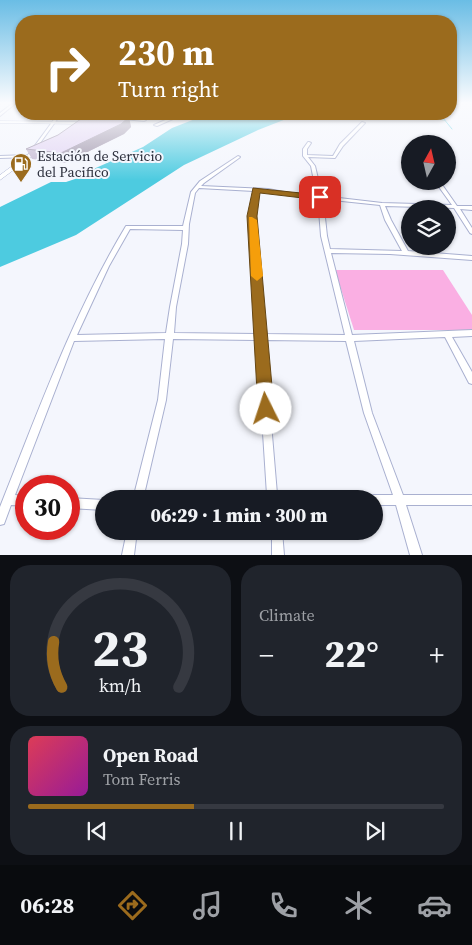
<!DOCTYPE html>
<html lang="en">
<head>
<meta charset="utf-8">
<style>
  :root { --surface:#171b24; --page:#20242c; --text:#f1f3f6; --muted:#9ea1a6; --line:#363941; --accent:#9b6b1d }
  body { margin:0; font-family:"Source Serif 4",serif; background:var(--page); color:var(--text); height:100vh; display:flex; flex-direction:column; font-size:19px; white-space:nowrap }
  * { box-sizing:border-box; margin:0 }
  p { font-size:16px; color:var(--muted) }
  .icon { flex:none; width:28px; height:28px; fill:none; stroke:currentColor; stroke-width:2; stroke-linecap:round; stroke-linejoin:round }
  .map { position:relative; height:555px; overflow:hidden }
  .side { display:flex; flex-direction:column; gap:10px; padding:10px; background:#0d0f14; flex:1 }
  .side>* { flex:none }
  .top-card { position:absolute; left:15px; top:15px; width:442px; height:105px; border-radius:20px; box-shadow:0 1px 4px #0004; background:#9b6b1d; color:#fff; overflow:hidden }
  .needle { width:32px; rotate:8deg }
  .fabs { position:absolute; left:401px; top:135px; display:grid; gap:10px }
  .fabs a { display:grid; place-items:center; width:55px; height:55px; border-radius:50%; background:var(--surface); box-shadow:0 1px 4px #0004; font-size:25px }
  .speed { position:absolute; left:15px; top:475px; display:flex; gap:10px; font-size:25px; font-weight:700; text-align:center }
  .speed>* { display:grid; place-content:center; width:65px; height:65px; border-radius:50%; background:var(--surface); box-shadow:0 1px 4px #0004; line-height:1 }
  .speed .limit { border:8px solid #d22; background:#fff; color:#111 }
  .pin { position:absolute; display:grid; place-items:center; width:42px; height:42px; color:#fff; margin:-21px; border-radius:10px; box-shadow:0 2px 8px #0006 }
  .me { position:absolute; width:55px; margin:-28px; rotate:356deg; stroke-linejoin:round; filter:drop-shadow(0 0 4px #0008) }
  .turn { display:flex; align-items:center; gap:18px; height:105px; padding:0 20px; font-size:22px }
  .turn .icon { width:65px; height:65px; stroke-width:2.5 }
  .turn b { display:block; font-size:35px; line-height:42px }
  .big { font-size:38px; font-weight:800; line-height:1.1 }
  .side .widget { flex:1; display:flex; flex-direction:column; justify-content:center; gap:8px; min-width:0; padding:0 18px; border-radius:20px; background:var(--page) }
  .side .dial { align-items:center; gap:0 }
  .dial svg { height:130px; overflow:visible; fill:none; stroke:var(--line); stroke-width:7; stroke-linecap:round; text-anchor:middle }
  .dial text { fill:var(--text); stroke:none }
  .song { display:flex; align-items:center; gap:15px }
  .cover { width:60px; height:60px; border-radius:8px; background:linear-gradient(135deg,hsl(350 70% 55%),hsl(300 70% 35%)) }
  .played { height:5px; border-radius:2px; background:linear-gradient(90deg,var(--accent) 40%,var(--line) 40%) }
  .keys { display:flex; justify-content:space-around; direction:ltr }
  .heat { display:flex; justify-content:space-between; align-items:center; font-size:28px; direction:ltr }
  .side .tiles { flex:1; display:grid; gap:10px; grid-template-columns:1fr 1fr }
  .widget:last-child { grid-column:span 2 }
  .trip { position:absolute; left:95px; top:490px; width:288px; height:50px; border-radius:25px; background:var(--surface); box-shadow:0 1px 4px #0004; font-weight:800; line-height:50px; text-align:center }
  .tab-bar { display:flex; height:80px; justify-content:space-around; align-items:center; background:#090b0e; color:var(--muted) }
  .tab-bar .icon { width:35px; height:35px }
  .tab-bar .active { color:var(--accent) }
  .tab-bar b { font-size:22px; color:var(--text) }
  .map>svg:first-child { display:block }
</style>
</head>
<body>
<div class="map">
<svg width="472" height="555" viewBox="0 0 472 555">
  <rect width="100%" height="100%" fill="#f4f6fd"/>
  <!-- green -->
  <path fill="#faafe3" d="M335 270H443L472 315V330H354Z"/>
  <!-- water -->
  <path fill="#4dcbe0" d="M208 114H299L258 130 184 165 76 235 0 267V207L51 182H66L84 176 89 171 143 147 172 128Z"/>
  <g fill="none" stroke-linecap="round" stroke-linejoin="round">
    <!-- stream -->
    <path stroke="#4dcbe0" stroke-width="1" d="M382 114V116H412L445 120
      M444 114 443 118 452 129"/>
    <!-- street casing -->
    <g stroke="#a9b0d0" stroke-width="2">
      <path id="street" d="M13 103H16L0 116V113Z
        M58 114H61L30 157 0 158V156L28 155Z
        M127 114H131L128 117 146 120 144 121 124 119V117Z
        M179 114 182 115 157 126 154 125Z
        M362 122 365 123 343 146 335 158 308 157 315 166 322 196 382 203 452 205 439 187 441 186H443L457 206H472V210L460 209 472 228V234L470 233 454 208 385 206 391 220 408 251 472 256V260L390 254 331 253 352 335 472 330V336L452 337 472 372V384L469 383 445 337 354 341 372 413 403 495H472V505H406L422 555H410L396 505H374V499H369L370 496 374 495H393L364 413 346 341 264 340 277 494H290L294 495 295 499H264L267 495 257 340 173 339 166 400 143 499H133L158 400 165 339 74 341 15 495 26 496V506L11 505 4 524 0 525V507C38 412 73 314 126 226H183L191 192 200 181 238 156 240 157 239 158 204 183 201 186 268 189 290 193 317 196 311 166 303 156V149L308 142H309L311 143 307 149V155L333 156 340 144ZM199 188 254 191 249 216 257 334 174 333 176 307 188 244 189 224 195 193ZM258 191H268L290 195 318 198 321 236 345 335 264 334 255 216ZM323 199 380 205 385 220 402 251 330 249 327 236ZM130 229 183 230 182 244 170 307 166 333 77 335 109 266Z
        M69 498 104 500V510L69 508Z
        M127 531H137L134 555H122Z
        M272 531H282L284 555H272Z"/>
    </g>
    <!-- secondary casing -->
    <g stroke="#a9b0d0" stroke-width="1">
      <path id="secondary" d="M0 121 84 122 86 123 84 124 0 123Z
        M40 150 43 152 42 153 31 157 0 180V175L27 155Z"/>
    </g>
    <!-- street -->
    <use href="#street" fill="#fff" fill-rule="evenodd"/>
    <!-- secondary -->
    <use href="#secondary" fill="#fff" fill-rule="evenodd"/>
  </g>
  <!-- wall -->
  <path fill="#c2b6d1" d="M129 117 131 127 124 134 65 163 32 159 26 149 58 135Z"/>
  <!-- shaded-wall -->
  <path fill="#9e94aa" d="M129 117 131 127 124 134 65 163 61 153Z"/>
  <!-- building -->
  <path fill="#e2d4f3" stroke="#9e94aa" d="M88 114 129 117 121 124 61 153 26 149 58 135Z"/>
  <!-- sky -->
  <linearGradient id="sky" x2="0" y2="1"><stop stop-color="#6abde5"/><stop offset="0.57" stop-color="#fafbfe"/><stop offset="1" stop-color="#fafbfe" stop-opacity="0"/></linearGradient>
  <rect width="472" height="180" fill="url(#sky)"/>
  <!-- route -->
  <path fill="#9b6b1d" stroke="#654613" d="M253 188 320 195 325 197 320 200 260 193 257 216 274 409 271 415 266 417 260 415 258 409 247 216Z"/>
  <!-- slow -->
  <path fill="#f59e0b" d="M249 217H252L257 220 263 276 257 281 251 276Z"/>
  <!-- icons -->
  <defs>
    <g id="fuel-pin" transform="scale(1.125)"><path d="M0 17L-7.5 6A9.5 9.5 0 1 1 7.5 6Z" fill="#9b6b1d" stroke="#f4f6fd"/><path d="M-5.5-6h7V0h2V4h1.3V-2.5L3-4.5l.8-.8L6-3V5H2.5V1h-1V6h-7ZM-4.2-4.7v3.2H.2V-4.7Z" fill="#fff"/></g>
  </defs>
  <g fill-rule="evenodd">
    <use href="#fuel-pin" x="21" y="164"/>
  </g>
  <g text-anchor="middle" stroke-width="4" stroke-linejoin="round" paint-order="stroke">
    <!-- far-poi labels -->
    <g font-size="14" fill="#2c2f3c" stroke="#f4f6fd" text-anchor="start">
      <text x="37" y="161">Estación de Servicio<tspan x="37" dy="16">del Pacifico</tspan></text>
    </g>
  </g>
</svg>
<div class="fabs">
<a><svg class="needle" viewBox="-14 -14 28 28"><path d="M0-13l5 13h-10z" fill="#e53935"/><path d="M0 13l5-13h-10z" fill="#9ea1a6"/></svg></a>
<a><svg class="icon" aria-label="layers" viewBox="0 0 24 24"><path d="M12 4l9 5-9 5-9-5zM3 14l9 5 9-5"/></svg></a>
</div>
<div class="speed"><div class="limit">30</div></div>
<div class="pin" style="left:320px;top:197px;background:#d93025"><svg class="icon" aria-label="arrive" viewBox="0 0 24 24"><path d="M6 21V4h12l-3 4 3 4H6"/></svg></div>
<svg class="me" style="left:266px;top:409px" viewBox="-20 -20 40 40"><circle r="19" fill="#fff"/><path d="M0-13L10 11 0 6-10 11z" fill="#9b6b1d"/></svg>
<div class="trip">06:29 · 1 min · 300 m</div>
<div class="top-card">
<div class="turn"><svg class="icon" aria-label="right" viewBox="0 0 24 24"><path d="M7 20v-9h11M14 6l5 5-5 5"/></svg><div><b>230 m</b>Turn right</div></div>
</div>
</div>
<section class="side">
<div class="tiles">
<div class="widget dial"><svg viewBox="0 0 100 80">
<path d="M14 69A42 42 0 1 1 86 69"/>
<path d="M14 69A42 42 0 0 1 9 41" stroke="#9b6b1d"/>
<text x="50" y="56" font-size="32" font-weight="700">23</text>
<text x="50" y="72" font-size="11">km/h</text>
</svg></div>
<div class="widget"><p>Climate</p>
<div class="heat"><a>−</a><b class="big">22°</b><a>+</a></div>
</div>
<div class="widget">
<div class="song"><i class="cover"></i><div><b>Open Road</b><p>Tom Ferris</p></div></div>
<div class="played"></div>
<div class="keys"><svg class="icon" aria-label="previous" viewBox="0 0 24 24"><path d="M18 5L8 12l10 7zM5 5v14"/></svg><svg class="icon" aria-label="pause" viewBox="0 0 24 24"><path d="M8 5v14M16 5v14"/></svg><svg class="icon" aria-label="next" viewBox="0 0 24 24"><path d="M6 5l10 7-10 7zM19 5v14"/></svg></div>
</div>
</div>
</section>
<nav class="tab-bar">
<b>06:28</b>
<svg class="icon active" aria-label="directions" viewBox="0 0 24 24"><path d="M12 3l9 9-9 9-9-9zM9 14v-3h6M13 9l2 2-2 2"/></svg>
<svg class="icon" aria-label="music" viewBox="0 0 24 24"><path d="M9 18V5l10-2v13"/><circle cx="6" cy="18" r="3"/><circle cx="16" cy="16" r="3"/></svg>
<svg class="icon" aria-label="phone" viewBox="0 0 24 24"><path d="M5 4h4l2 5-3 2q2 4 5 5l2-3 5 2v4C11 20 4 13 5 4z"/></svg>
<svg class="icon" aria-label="climate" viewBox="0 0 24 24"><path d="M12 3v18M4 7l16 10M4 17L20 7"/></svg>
<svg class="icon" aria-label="car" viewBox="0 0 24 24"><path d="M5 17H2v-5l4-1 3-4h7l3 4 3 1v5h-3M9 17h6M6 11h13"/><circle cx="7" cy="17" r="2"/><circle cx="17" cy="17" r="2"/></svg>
</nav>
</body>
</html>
